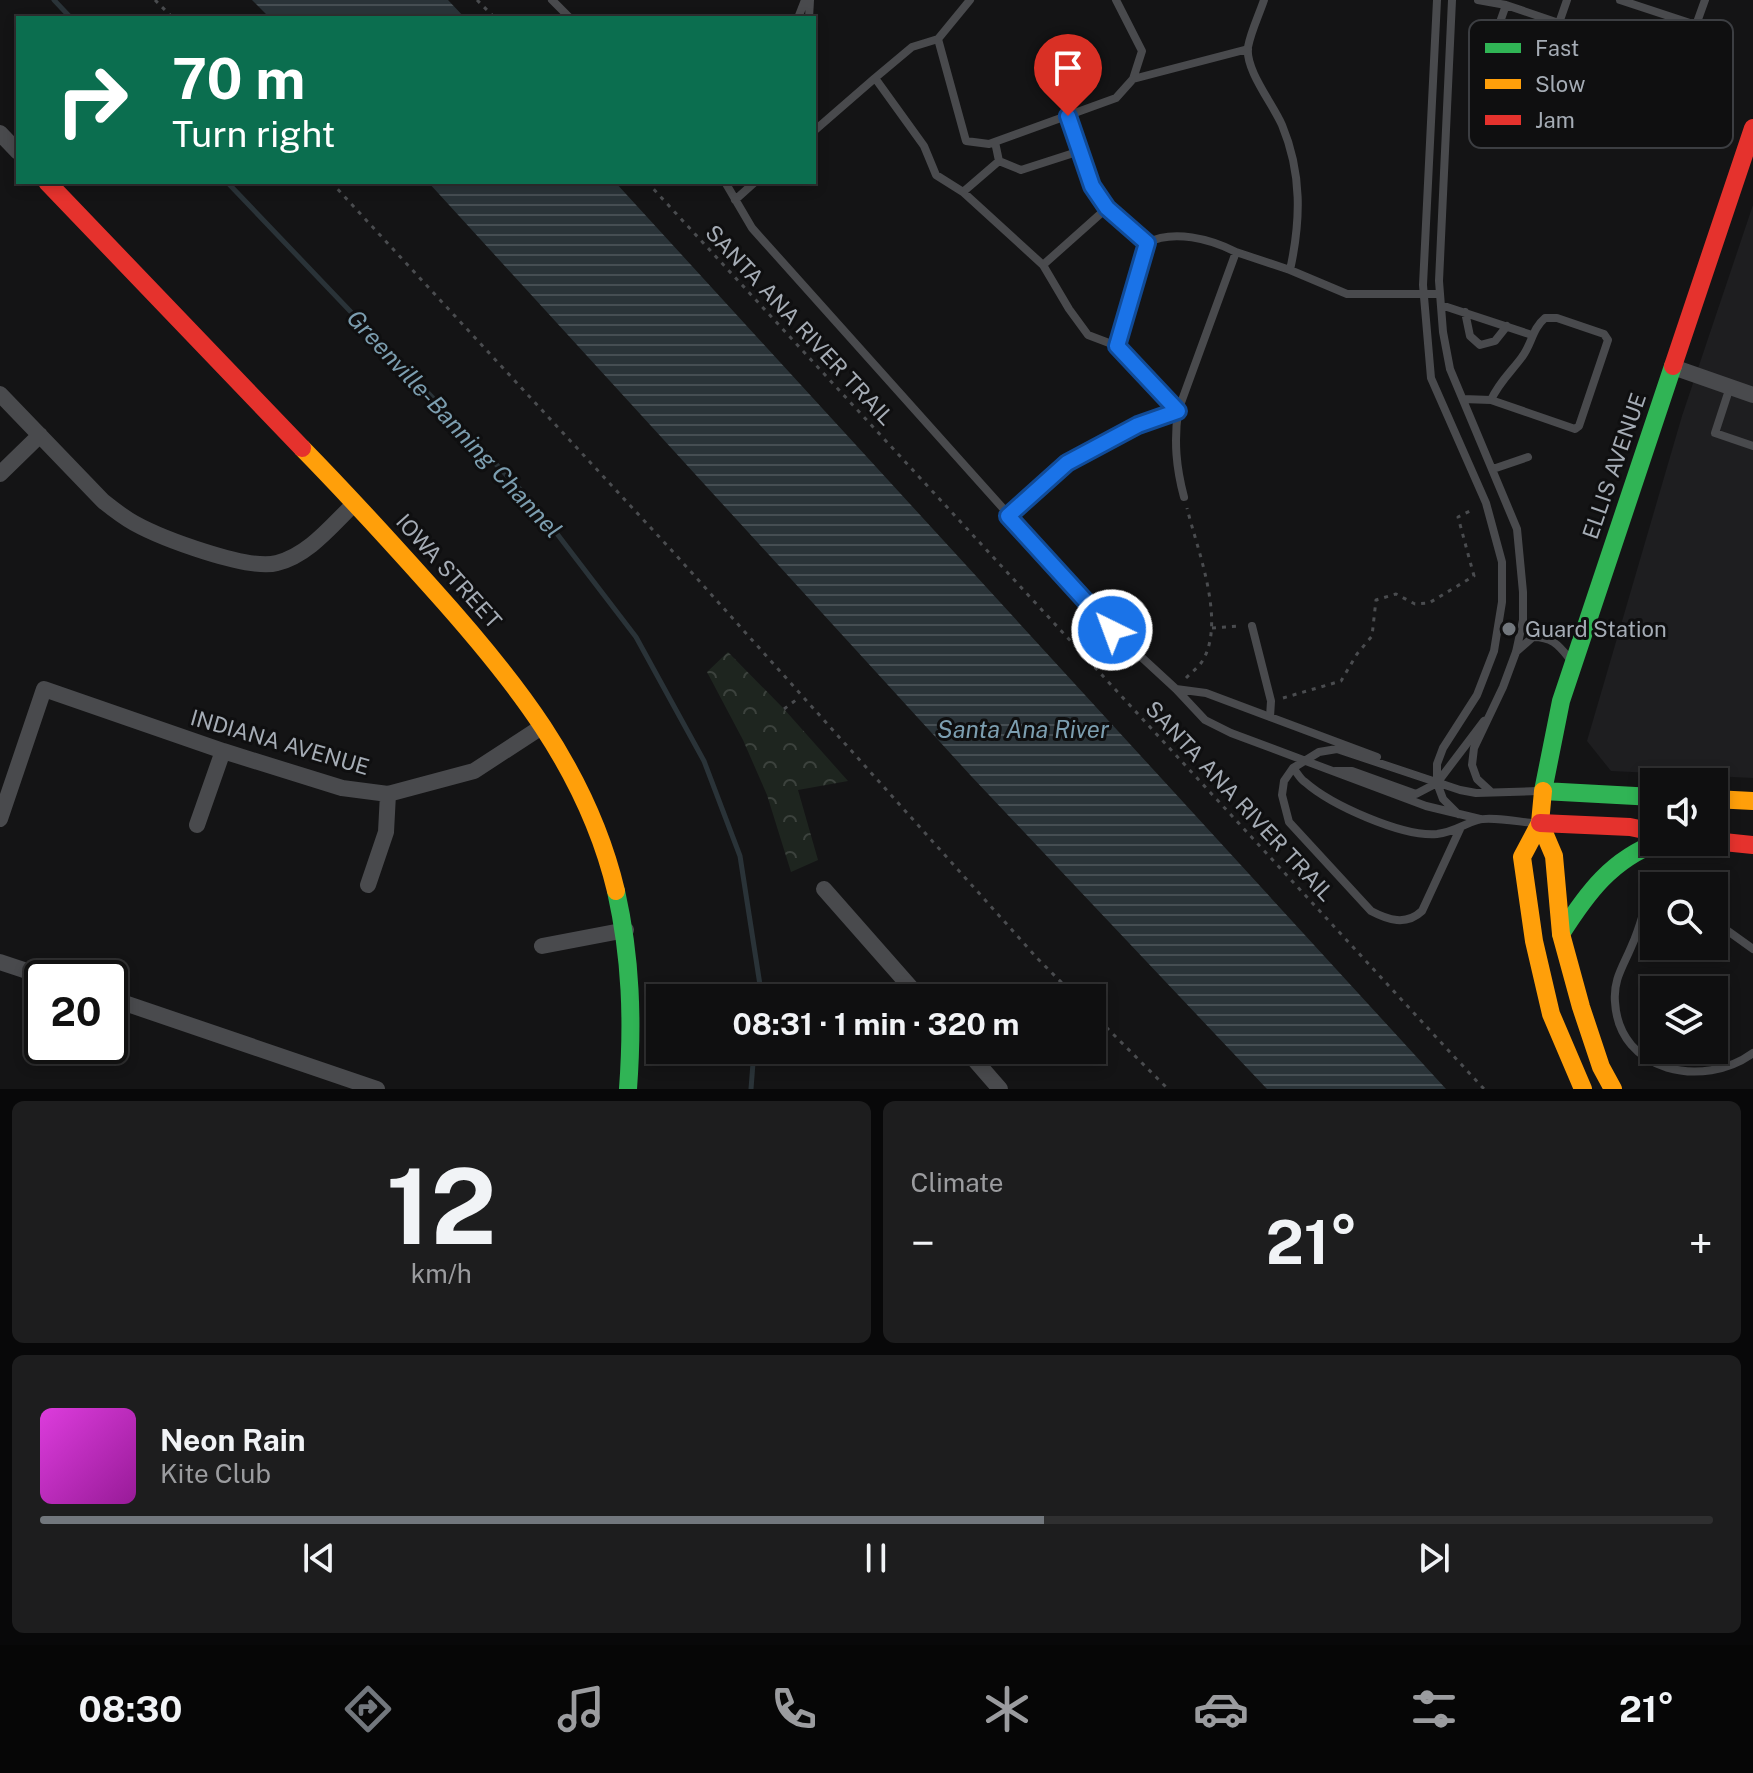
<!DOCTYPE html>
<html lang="en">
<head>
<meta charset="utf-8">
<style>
  :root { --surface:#0f0f10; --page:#1d1d1e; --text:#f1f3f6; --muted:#9b9c9f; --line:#2f2f30; --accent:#72777d }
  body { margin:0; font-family:"Public Sans",sans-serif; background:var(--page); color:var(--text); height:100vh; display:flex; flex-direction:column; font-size:30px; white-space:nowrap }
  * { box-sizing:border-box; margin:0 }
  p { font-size:26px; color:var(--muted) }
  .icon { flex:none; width:44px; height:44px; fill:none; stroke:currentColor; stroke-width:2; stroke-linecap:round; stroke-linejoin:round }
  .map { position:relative; height:1089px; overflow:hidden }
  .panel { display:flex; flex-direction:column; gap:12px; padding:12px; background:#080809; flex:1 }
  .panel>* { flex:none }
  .hud { position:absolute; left:16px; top:16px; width:800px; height:168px; border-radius:0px; box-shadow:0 4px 12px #0003,0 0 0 2px var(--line); background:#0b6e4f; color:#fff; overflow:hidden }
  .controls { position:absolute; left:1640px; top:768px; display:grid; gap:16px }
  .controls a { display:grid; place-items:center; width:88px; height:88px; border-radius:0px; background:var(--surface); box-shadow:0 4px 12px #0003,0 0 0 2px var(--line); font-size:40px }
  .speed { position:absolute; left:24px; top:960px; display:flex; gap:16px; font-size:40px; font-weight:700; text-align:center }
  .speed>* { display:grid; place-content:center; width:104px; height:104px; border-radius:50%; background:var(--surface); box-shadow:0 4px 12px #0003,0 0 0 2px var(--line); line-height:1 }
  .speed .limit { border:4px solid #111; border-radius:12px; background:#fff; color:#111 }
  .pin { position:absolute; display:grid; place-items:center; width:68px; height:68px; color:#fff; margin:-82px -34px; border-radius:50% 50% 50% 0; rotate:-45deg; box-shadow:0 0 8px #0007 }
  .pin .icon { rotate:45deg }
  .me { position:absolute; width:88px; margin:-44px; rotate:318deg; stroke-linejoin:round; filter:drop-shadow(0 0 6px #0008) }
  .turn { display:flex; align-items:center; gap:28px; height:168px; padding:0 24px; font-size:36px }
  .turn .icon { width:104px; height:104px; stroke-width:2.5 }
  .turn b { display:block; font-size:56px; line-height:68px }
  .big { font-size:60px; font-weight:700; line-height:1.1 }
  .panel .widget { flex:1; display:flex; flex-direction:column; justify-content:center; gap:12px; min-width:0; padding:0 28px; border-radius:12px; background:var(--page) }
  .panel .dial { align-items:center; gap:0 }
  .dial b { font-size:104px; line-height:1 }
  .song { display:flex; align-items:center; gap:24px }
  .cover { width:96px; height:96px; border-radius:12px; background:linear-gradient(135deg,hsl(300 70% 55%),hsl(300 70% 35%)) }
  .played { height:8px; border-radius:4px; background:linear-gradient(90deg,var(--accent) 60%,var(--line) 60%) }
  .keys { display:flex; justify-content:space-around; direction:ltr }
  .heat { display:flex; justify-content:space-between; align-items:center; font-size:44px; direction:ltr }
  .panel .tiles { flex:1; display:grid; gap:12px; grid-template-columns:1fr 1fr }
  .widget:last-child { grid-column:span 2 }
  .trip { position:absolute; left:646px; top:984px; width:460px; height:80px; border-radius:0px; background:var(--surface); box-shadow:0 4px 12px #0003,0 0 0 2px var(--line); font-weight:700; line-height:80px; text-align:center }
  .menu { display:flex; height:128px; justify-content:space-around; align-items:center; background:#060606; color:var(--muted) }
  .menu .icon { width:56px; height:56px }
  .menu .on { color:var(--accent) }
  .menu b { font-size:36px; color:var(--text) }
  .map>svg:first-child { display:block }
</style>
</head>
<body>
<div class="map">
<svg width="1753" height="1089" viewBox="0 0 1753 1089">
  <defs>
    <pattern id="park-crowns" width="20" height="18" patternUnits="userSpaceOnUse" patternTransform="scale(2)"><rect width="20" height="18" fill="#1e251f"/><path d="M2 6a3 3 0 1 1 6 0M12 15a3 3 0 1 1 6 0" fill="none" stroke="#3c423d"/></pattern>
    <pattern id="water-rules" width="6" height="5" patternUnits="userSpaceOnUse" patternTransform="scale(2)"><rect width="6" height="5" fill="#2a3338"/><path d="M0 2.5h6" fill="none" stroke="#464e53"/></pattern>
  </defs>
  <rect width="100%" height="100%" fill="#141415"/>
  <!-- built -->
  <path fill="#1e1e20" d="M1753 205V778L1611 771 1587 741 1682 416Z"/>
  <!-- park -->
  <path fill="url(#park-crowns)" d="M728 652 784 709 848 781 798 790 818 860 791 872 767 795 743 740 707 672Z"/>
  <!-- water -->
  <path fill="url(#water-rules)" d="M252 0H448L465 18H270Z
    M428 182H615L1446 1089H1267L972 777Z"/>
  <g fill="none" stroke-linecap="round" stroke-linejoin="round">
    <!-- stream -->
    <path stroke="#2a3338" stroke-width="5" d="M54 0 71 18
      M227 182 535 505 636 637 704 761 740 856 760 985 759 998
      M751 1089 754 1050"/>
    <!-- path -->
    <path stroke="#4a4c4f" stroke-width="3" stroke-dasharray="4 6" stroke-linecap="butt" d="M155 0 173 18
      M477 0 495 18
      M331 182 675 554 1038 959 1077 998
      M647 182 1484 1089
      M1212 628 1240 626
      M1186 678C1192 672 1199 667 1203 660 1226 620 1197 549 1187 508
      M1283 698 1341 681 1357 654 1372 636 1376 600 1396 594 1415 604 1429 603 1474 576 1458 517 1474 509
      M784 709 800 697
      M1092 1013 1168 1089"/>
    <!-- lane -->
    <path stroke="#494a4d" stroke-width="8" d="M552 0 570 18
      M970 0 938 39 966 141 989 144 1116 98 1133 79 1142 51 1116 0
      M1264 0C1259 15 1251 31 1248 47 1245 70 1273 104 1282 125 1302 173 1301 220 1290 270
      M1437 0 1423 285 1431 378 1486 503 1502 562V602L1494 651 1477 695 1443 748 1437 764V783L1443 799 1458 814
      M1452 0 1439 281 1443 332 1450 369 1517 529 1523 592V620L1516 652 1503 687 1474 748 1472 765 1477 779 1490 791
      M1478 0 1506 5 1591 34 1568 102 1482 73 1506 5
      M1620 0 1696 25 1705 0
      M798 18 805 0
      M809 18 810 0
      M1559 23 1567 0
      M1591 34 1700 70 1687 104
      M938 39 912 47 875 78 924 146 936 175 963 192
      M1133 79 1248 49
      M1068 116 1092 186 1107 208 1147 243C1173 229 1211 239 1236 252
      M814 131 875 78
      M995 142 999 161 963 192 1043 265 1069 309 1088 335 1117 346 1178 411 1138 425 1067 463 1008 516
      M999 161 1021 170 1080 151
      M725 182 752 228 1112 630 1176 689 1205 720 1231 733 1426 806 1480 819
      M735 200 755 182
      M1043 265 1107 208
      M1441 305 1532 335
      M1465 312 1470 336 1480 345 1495 341 1507 326
      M1117 346 1147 243
      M1730 387 1715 433 1753 446
      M1463 399 1491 400C1499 382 1511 372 1522 357 1532 344 1532 329 1545 318H1557L1604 334 1608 340 1579 426 1575 429 1491 400
      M1493 469 1528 457
      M1184 497C1176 467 1174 442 1178 411L1236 252 1290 270 1347 294H1440
      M1252 626 1271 701 1270 717
      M1517 651 1533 637C1551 637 1558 644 1569 658
      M1176 689 1206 693 1377 757
      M1293 768C1297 772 1300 779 1305 782 1331 805 1402 837 1437 834 1455 832 1463 824 1478 820 1489 816 1520 822 1534 823
      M1335 771H1352L1416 794 1437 783 1484 721
      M1460 829 1422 911C1406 926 1388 920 1371 911L1289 822 1282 795 1284 781 1293 768 1319 752 1337 749 1460 790 1476 793 1538 791
      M1654 900 1648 898C1643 913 1639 930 1632 945 1624 965 1613 979 1615 1002 1619 1073 1704 1089 1753 1053
      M1714 921 1753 949"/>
    <!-- street -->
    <path stroke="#494a4d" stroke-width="16" d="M0 133 18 152
      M1673 367 1753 395
      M0 394 103 501C113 509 123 517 134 523 161 538 248 571 277 563 309 555 332 525 355 503
      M0 474 40 435
      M0 819 44 689 223 751 342 788 388 794 474 771 543 726
      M197 825 223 751
      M368 885 386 832 388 794
      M824 889 920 998
      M542 946 626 930
      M0 962 48 978
      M110 998 377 1089
      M966 1050 1000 1089"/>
    <!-- fast -->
    <path stroke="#30b455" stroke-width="18" d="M1543 791 1561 701 1673 366
      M1543 791 1654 797
      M616 891C631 958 633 1021 628 1089
      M1561 934C1587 893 1612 859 1659 842"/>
    <!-- slow -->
    <path stroke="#ff9f0a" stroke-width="18" d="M302 448C346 493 389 540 431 587 512 677 587 769 616 891
      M1543 791 1540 823 1522 857 1534 941 1551 1014 1583 1089
      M1714 799 1753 801
      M1540 823 1554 856 1561 934 1581 1007 1601 1067 1613 1089"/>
    <!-- jam -->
    <path stroke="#e5322d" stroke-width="18" d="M47 182 302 448
      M1673 366 1753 128
      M1540 823 1630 827 1654 832
      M1714 841 1753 845"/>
  </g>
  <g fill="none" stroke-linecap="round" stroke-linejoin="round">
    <!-- route casing -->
    <g stroke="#114b97" stroke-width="20">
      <path id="route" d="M1068 116 1092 186 1107 208 1147 243 1117 346 1178 411 1138 425 1067 463 1008 516 1112 630"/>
    </g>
    <!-- route -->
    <use href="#route" stroke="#1a73e8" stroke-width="14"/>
  </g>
  <!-- markers -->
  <circle fill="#72777d" stroke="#0f0f10" stroke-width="3" cx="1509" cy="629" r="8"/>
  <g text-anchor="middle" stroke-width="6" stroke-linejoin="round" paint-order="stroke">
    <!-- street labels -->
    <g font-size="22" fill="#a5acb5" stroke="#0f0f10">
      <text transform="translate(800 325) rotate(47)" y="8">SANTA ANA RIVER TRAIL</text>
      <text transform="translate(1614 466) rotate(-71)" y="8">ELLIS AVENUE</text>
      <text transform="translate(449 571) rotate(48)" y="8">IOWA STREET</text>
      <text transform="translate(280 742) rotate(16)" y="8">INDIANA AVENUE</text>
      <text transform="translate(1240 801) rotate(47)" y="8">SANTA ANA RIVER TRAIL</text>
    </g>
    <!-- poi labels -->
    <g font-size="22" fill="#a5acb5" stroke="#0f0f10" text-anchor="start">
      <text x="1525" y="637">Guard Station</text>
    </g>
    <!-- water labels -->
    <g font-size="24" font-style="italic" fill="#7c9eb0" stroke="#0f0f10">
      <text transform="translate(454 424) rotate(47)" y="8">Greenville-Banning Channel</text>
      <text x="1023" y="738">Santa Ana River</text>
    </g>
  </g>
  <!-- legend -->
  <rect x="1469" y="20" width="264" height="128" rx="12" fill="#0f0f10" stroke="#3c3e42" stroke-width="2"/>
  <rect x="1485" y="43" width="36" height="10" fill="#30b455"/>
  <rect x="1485" y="79" width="36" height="10" fill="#ff9f0a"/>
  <rect x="1485" y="115" width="36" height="10" fill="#e5322d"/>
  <g font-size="22" fill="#a5acb5">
    <text x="1535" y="56">Fast</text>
    <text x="1535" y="92">Slow</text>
    <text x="1535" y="128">Jam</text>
  </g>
</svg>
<div class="controls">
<a><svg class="icon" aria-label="sound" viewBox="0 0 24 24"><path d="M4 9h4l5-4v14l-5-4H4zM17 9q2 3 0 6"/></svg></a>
<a><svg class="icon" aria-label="search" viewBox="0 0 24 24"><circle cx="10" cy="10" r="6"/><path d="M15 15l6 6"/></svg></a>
<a><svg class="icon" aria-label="layers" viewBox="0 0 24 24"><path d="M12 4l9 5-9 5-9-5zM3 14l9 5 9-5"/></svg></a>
</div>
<div class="speed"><div class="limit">20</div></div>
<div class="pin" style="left:1068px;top:116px;background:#d93025"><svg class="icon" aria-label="arrive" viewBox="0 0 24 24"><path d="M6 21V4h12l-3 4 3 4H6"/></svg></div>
<svg class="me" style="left:1112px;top:630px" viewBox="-20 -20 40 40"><circle r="17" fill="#1a73e8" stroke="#fff" stroke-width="3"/><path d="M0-11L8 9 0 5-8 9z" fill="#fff"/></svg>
<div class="trip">08:31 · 1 min · 320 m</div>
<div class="hud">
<div class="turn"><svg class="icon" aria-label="right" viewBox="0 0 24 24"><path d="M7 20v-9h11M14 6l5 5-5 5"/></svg><div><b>70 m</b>Turn right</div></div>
</div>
</div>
<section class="panel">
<div class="tiles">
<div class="widget dial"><b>12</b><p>km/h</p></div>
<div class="widget"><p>Climate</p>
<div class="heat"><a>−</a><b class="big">21°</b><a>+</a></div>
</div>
<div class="widget">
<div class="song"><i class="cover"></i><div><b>Neon Rain</b><p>Kite Club</p></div></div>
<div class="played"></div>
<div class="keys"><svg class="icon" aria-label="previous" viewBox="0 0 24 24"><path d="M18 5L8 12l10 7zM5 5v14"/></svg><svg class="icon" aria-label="pause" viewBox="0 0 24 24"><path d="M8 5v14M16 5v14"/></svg><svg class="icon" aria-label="next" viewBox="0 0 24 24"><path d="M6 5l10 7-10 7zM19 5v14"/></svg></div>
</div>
</div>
</section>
<nav class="menu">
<b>08:30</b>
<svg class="icon on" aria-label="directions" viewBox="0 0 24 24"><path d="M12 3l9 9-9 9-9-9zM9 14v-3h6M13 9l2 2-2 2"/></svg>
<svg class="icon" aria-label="music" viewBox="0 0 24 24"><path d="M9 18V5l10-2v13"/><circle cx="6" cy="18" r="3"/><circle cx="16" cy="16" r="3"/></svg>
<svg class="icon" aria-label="phone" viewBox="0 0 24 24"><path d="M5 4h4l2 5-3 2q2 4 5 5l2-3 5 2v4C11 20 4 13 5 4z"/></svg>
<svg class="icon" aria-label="climate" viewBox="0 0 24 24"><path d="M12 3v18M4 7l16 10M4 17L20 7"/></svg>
<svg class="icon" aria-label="car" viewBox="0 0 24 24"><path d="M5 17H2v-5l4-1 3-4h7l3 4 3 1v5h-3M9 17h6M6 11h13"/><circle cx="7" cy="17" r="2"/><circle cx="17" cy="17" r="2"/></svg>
<svg class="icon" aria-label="filters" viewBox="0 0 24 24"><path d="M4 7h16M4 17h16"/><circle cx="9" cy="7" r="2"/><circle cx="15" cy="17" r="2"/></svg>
<b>21°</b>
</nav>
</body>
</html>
